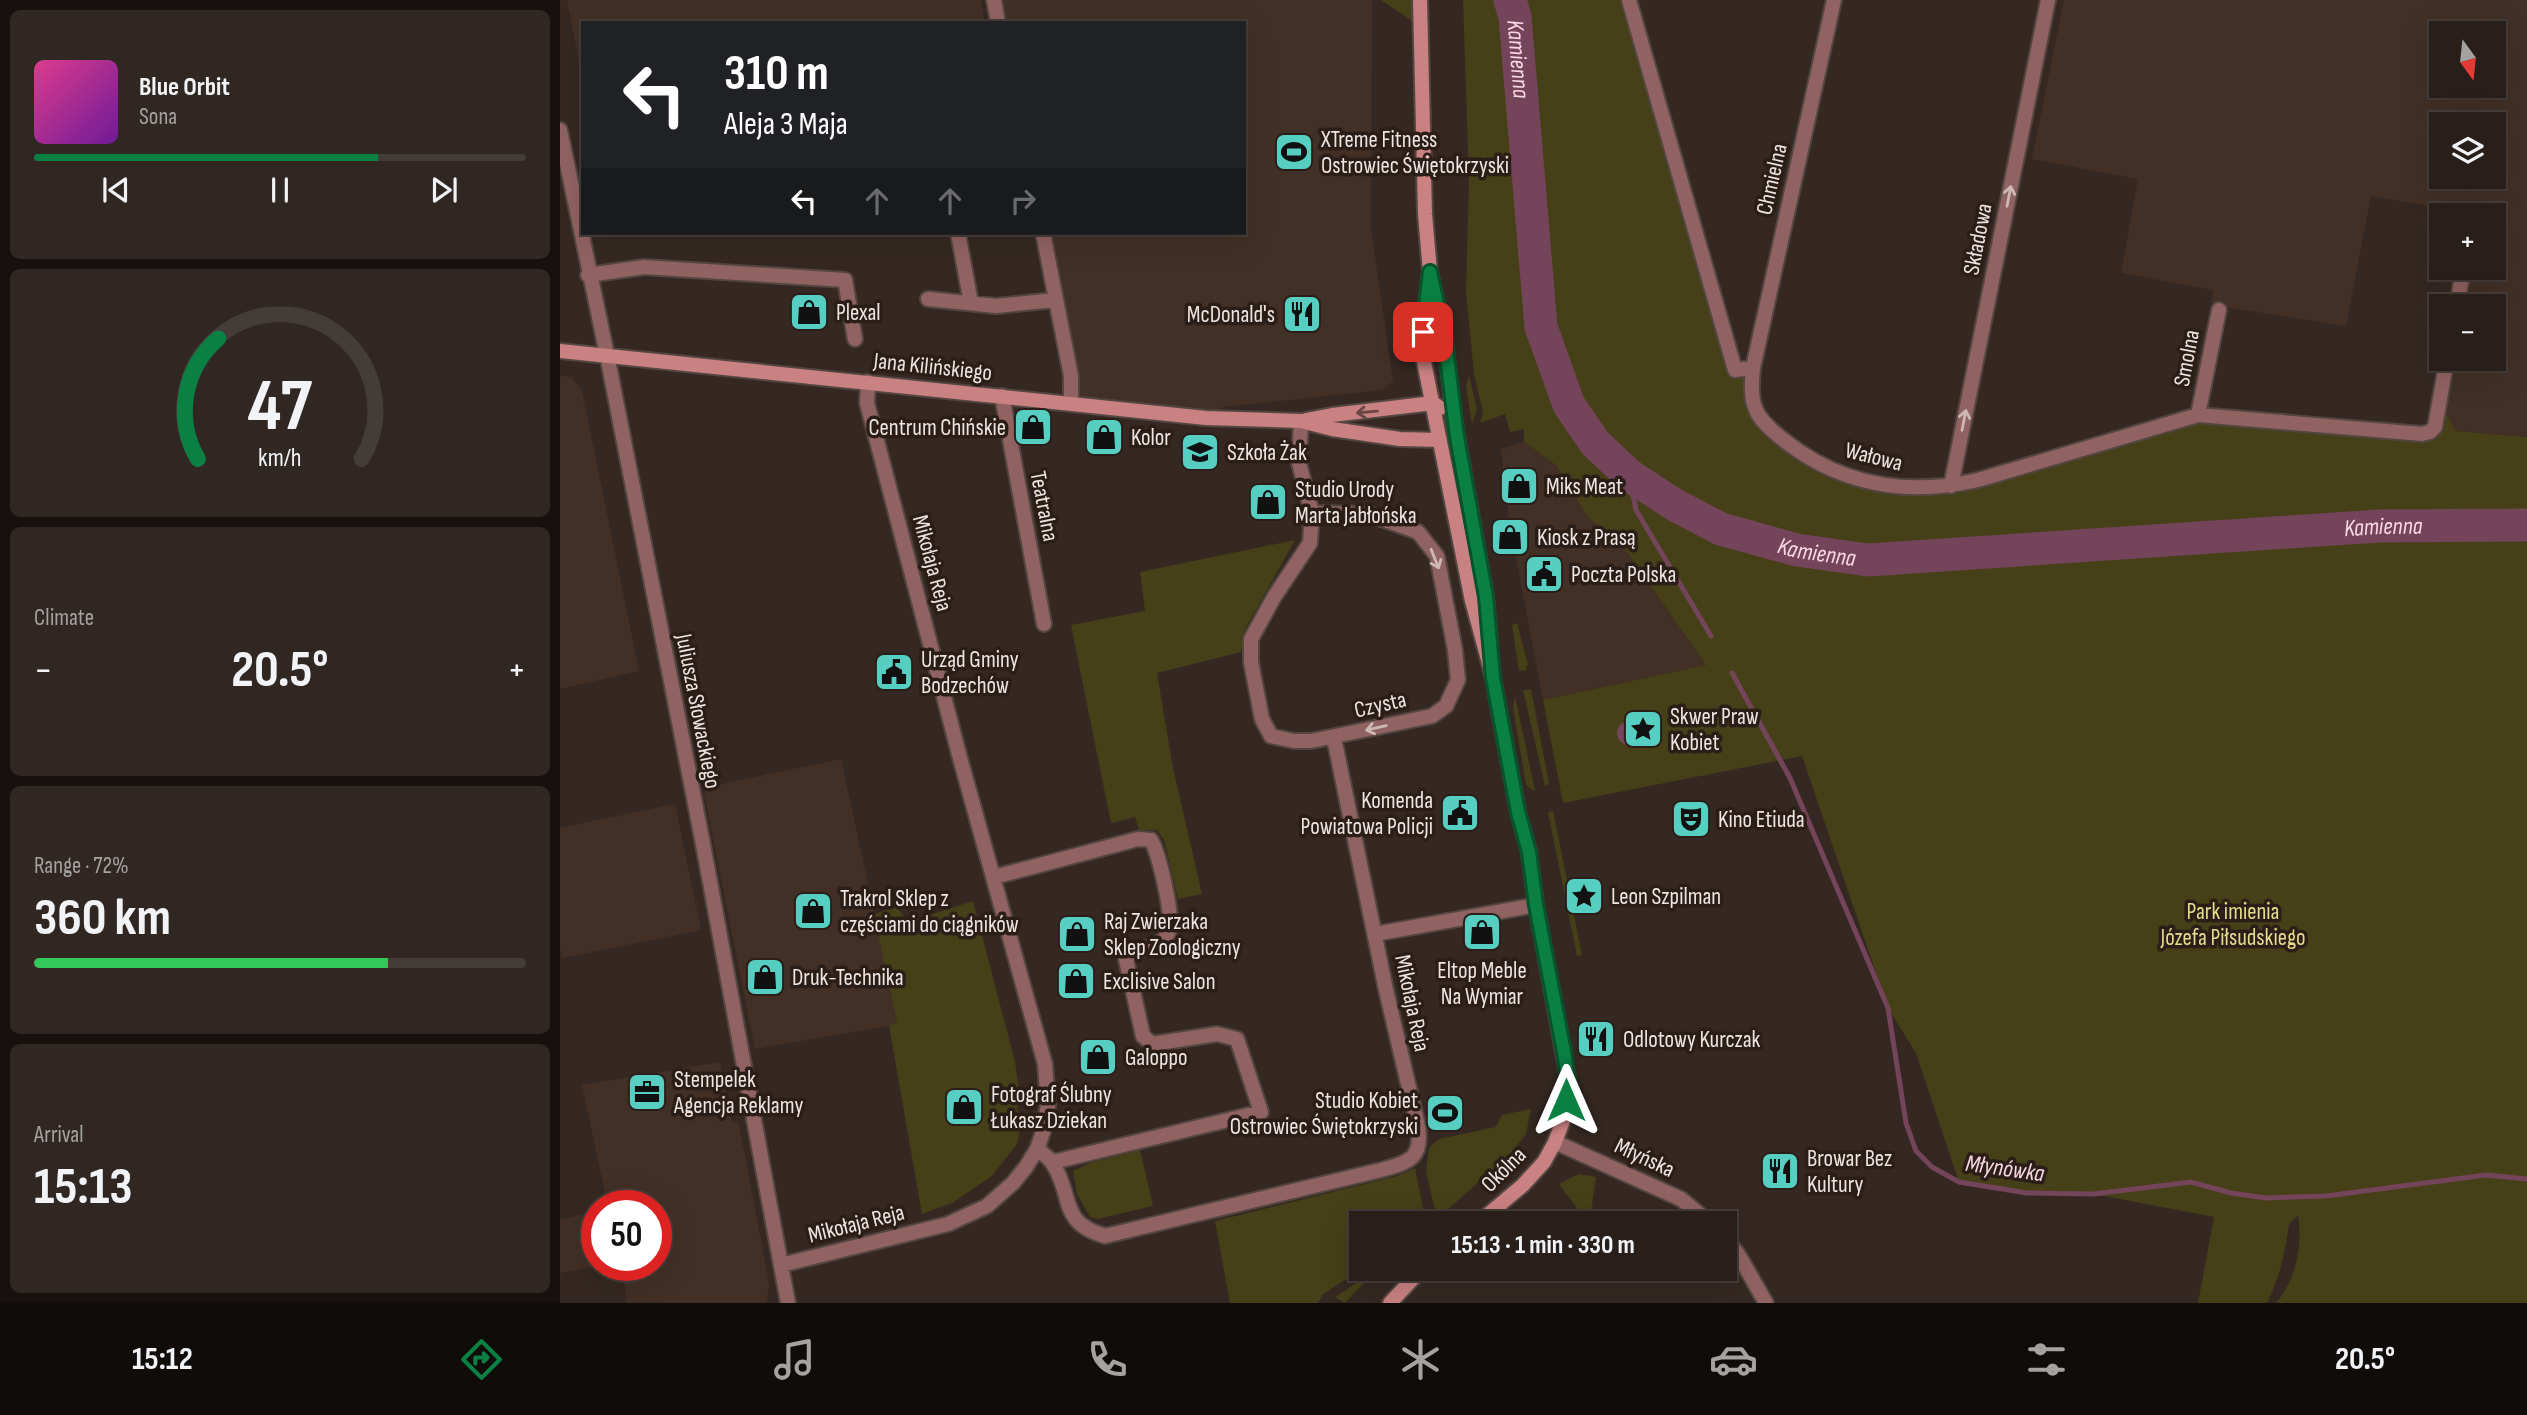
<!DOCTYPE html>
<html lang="en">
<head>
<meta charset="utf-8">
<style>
  :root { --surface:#281e1a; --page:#302723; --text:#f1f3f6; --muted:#a5a2a2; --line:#443c39; --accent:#0b8043 }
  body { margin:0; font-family:"Sofia Sans Condensed",sans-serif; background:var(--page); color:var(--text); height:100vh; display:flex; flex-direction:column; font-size:26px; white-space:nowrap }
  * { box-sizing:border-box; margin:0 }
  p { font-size:23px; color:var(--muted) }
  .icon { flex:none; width:38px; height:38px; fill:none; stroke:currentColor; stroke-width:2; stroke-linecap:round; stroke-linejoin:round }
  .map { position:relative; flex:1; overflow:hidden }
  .panel { display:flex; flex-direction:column; gap:10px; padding:10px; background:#16100e; width:560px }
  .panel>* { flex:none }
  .guide { position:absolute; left:21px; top:21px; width:665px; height:214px; border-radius:0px; box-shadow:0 7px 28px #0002,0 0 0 2px var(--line); background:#202124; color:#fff; overflow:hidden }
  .needle { width:46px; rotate:165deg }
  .tools { position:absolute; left:1869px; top:21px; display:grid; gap:14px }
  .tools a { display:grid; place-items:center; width:77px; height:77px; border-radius:0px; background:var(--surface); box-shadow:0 7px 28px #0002,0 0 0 2px var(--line); font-size:35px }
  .speed { position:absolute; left:21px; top:1190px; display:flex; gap:14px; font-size:35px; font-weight:700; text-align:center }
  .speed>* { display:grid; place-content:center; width:91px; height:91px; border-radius:50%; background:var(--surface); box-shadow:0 7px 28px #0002,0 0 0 2px var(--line); line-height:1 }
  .speed .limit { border:10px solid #d22; background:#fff; color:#111 }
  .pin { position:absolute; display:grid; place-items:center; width:60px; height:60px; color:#fff; margin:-30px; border-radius:14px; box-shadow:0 4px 10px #0006 }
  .me { position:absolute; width:77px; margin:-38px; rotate:0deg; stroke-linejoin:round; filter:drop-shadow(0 0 5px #0008) }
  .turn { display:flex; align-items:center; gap:24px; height:147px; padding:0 28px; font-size:32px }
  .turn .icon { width:91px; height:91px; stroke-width:2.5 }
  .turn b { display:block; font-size:49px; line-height:60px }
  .lanes { display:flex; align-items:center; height:66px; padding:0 28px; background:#0003; justify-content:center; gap:35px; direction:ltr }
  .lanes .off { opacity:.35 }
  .big { font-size:52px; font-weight:700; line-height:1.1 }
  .panel .card { flex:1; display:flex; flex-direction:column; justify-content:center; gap:10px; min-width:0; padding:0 24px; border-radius:10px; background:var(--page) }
  .panel .dial { align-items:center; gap:0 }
  .dial svg { height:182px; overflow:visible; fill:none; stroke:var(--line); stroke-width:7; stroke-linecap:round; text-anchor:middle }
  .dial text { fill:var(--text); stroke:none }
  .song { display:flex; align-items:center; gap:21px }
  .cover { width:84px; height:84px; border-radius:10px; background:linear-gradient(135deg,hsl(330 70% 55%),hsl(280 70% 35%)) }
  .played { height:7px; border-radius:4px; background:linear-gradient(90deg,var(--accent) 70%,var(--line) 70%) }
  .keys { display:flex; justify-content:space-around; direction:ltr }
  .heat { display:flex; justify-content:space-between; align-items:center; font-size:38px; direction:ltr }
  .charge { height:10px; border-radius:5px; background:linear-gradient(90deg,#34c759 72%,var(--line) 0) }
  .trip { position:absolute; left:789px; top:1211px; width:388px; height:70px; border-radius:0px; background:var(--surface); box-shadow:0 7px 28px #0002,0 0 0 2px var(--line); font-weight:700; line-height:70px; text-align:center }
  .menu { display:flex; height:112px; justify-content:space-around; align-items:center; background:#100c0a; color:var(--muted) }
  .menu .icon { width:49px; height:49px }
  .menu .active { color:var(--accent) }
  .menu b { font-size:32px; color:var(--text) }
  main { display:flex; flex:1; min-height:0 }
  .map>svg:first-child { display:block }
</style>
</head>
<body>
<main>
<section class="panel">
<div class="card">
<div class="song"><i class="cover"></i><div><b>Blue Orbit</b><p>Sona</p></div></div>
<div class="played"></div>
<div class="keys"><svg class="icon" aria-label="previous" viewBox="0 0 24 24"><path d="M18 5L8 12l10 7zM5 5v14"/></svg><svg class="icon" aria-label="pause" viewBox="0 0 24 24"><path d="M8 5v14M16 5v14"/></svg><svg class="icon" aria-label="next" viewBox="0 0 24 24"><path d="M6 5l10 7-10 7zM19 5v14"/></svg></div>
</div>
<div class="card dial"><svg viewBox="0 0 100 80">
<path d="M14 69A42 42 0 1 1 86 69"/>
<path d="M14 69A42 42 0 0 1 23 16" stroke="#0b8043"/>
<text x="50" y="56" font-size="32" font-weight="700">47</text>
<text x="50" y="72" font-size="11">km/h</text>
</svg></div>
<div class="card"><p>Climate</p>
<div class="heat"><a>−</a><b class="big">20.5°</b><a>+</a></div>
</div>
<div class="card"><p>Range · 72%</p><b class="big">360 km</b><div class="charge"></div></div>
<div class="card"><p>Arrival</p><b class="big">15:13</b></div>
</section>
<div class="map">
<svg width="1967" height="1303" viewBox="0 0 1967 1303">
  <rect width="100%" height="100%" fill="#352822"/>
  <!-- built -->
  <path fill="#423026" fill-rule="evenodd" d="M7 0H421L425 23H23V82Z
    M434 0H812L811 229 833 381 822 390 663 407 646 418 511 402 483 233H684V23H438Z
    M1504 0H1967V437L1896 431 1882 406 1893 359H1934V306H1904L1909 283 1900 268H1934V215H1882V208L1811 196 1786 326 1671 308 1651 303 1653 290 1561 273 1578 179 1472 159ZM1881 33H1934V86H1881ZM1881 124H1934V177H1881Z
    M0 376 11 377 22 391 79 671 0 689Z
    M964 442 996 465 1028 516 1062 545 1146 665 983 700 949 521 941 449Z
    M281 759 338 1022 329 1026 195 1049 143 788Z
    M115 804 141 930 2 958 0 947V828Z
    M160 1062 172 1123 178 1122 185 1155 209 1284 207 1303H67L61 1265H96V1206H48L22 1085Z
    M37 1212V1265H41L0 1273V1219Z"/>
  <!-- green -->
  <path fill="#454017" d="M821 0H860L861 27Z
    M903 0H1069L1174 369 1193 368 1196 412 1218 436 1284 475 1391 486 1638 415 1862 434 1882 406 1896 431 1967 437V1303H1716C1736 1279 1743 1246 1738 1215L1729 1224C1725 1252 1720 1277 1707 1303H1638L1654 1217 1534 1194 1467 1193 1399 1182 1356 1053 1328 1008 1242 756 1003 803 983 700 1146 665 1062 545 1028 517 996 465 964 442V429L950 432 945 414 920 423 923 412 914 374 906 293 909 179Z
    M909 375 917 409 912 424 906 387Z
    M735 540 684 631 681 652 597 673 613 768 642 894 618 899 604 840 597 830H579L575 817 551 823 511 625 585 611 580 572Z
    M957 623 968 665 966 666 967 670 959 671 952 625Z
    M971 689 989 784 985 786 963 690Z
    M955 696 975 791 969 788 966 784 953 708Z
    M993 811 1022 955 1017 956 988 812Z
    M413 901 455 1062 459 1090 457 1111 461 1118V1127L457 1144 432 1176 392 1203 362 1214 329 1026 337 1022 314 914 337 907 348 922Z
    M971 1109 966 1134 951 1153 877 1219 866 1171 869 1148 879 1139 936 1127 942 1115Z
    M580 1150 593 1206 537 1219 530 1217 517 1194 513 1171 530 1163Z
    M855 1168 866 1223H802V1269L763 1294 758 1303H670L655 1221 837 1176Z
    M1019 1174 1036 1177 1031 1212 1027 1215 1019 1211 999 1184Z
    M818 1269H823L807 1280 785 1303 775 1297Z"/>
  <!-- water -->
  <path fill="#74445a" d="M1057 733a12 12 0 1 1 24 0a12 12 0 1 1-24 0Z"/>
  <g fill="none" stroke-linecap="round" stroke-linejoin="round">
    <!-- stream -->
    <path stroke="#74445a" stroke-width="5" d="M1069 475 1076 510 1151 636
      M1172 673 1230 778 1328 1008 1346 1123 1356 1151 1372 1167 1399 1182 1467 1193 1534 1194 1631 1182 1671 1193 1706 1198 1766 1196 1926 1175 1967 1179"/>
    <!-- river -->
    <path stroke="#74445a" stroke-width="33" id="s1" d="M950 0 955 17 981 327 1009 405 1035 443 1069 475 1115 505 1161 529 1237 550 1308 560 1819 526 1967 525"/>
    <!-- street casing -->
    <g stroke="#534641" stroke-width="18">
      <path id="street" d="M434 0 438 23
        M1069 0 1175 370 1193 368
        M1274 0 1193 368C1192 381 1190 397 1196 410 1200 421 1216 434 1225 441 1282 486 1349 496 1418 480L1638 415 1862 434 1870 432 1875 427 1887 359
        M0 130 47 355 142 839 228 1303
        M398 233 411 303
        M483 233 511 376V402
        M28 275 84 267 285 280 295 339
        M368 299 436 306 495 300
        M1897 306 1902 276 1897 268
        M442 396 484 624
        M1638 415 1659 310
        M741 421 739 463 752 513 750 543 714 597 691 639V662L695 683 702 719 711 736 734 741H751L872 716 886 706 898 680 895 650 877 556 858 532 808 514 752 513
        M1391 486 1488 0
        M434 877 578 839 591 840C599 854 614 916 609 931 608 935 603 941 599 943 588 950 573 948 566 960L583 1036 592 1044 657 1034 677 1039 701 1112 493 1162
        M815 934 976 905
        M995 1142 1121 1199 1150 1223
        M477 1149C482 1153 490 1158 493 1164 514 1197 498 1222 545 1236L821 1170C849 1162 863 1159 858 1126L826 990 774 738
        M1166 1239 1178 1254 1206 1303
        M221 1265 388 1224 427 1206 453 1183 466 1167 477 1149 483 1132 488 1105 485 1064 400 758 307 403 308 382"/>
    </g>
    <!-- secondary casing -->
    <g stroke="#534641" stroke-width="18">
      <path id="secondary" d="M860 0 865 214 870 272 885 341 894 419 926 597 930 641
        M870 272 863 332 864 362 912 601 933 678 958 812 969 852 976 905 1008 1078 1004 1118 995 1142 984 1162 963 1185 918 1223
        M0 351 646 418 741 421 772 429 840 439 880 440
        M746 420 772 415 873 403 880 408
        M830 1303 862 1269"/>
    </g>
    <!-- street -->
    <use href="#street" stroke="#906362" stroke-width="14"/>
    <!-- secondary -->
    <use href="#secondary" stroke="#c98181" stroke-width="14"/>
  </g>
  <!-- one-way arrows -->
  <defs><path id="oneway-shaft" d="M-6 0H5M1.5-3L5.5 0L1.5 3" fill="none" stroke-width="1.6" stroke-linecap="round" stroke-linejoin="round" transform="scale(1.75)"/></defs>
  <g stroke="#cdb8b5">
    <use href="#oneway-shaft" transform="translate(1449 196) rotate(-79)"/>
    <use href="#oneway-shaft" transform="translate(1404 420) rotate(-79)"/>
    <use href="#oneway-shaft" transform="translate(875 559) rotate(68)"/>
    <use href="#oneway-shaft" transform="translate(816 728) rotate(167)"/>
  </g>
  <use stroke="#6a4642" href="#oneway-shaft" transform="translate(807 412) rotate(175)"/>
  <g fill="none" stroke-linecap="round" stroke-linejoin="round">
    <!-- route casing -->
    <g stroke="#07532c" stroke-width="18">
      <path id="route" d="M863 332 870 272 885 341 897 437 926 597 933 678 958 812 969 852 976 905 1004 1052 1008 1078 1006 1100"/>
    </g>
    <!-- route -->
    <use href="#route" stroke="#0b8043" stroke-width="12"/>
  </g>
  <!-- icons -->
  <defs>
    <g id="stadium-square" transform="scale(2.0125)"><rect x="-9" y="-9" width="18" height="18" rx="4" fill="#57cec2" stroke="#2b1e18"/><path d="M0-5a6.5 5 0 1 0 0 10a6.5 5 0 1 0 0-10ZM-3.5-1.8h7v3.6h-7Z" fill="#111"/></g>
    <g id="shop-square" transform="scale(2.0125)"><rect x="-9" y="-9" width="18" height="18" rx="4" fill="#57cec2" stroke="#2b1e18"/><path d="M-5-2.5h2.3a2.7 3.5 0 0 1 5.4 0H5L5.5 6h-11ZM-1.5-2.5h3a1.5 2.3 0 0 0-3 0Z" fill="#111"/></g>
    <g id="restaurant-square" transform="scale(2.0125)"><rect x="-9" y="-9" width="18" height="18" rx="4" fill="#57cec2" stroke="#2b1e18"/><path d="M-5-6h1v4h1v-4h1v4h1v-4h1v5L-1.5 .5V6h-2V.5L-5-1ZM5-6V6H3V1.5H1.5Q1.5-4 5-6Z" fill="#111"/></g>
    <g id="school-square" transform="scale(2.0125)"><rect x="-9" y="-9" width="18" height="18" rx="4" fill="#57cec2" stroke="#2b1e18"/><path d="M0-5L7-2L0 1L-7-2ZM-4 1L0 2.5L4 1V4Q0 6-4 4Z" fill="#111"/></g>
    <g id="civic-square" transform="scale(2.0125)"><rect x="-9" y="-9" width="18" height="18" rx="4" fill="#57cec2" stroke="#2b1e18"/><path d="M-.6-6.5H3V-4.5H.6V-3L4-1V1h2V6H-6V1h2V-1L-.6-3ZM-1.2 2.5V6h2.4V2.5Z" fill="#111"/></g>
    <g id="sight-square" transform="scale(2.0125)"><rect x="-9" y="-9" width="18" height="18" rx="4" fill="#57cec2" stroke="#2b1e18"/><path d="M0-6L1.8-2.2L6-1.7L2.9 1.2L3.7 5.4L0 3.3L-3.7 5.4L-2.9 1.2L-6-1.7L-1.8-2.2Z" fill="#111"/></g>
    <g id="theatre-square" transform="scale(2.0125)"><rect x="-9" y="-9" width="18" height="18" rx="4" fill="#57cec2" stroke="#2b1e18"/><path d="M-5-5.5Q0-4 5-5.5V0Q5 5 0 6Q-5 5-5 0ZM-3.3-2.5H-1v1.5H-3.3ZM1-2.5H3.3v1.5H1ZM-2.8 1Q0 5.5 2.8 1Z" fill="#111"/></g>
    <g id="office-square" transform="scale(2.0125)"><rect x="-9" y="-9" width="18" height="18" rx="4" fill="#57cec2" stroke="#2b1e18"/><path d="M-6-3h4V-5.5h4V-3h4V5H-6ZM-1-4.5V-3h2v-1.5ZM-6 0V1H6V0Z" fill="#111"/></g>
  </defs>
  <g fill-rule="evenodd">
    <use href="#stadium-square" x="734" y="152"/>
    <use href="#shop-square" x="249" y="312"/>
    <use href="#restaurant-square" x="742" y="314"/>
    <use href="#shop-square" x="473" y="427"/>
    <use href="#shop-square" x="544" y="437"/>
    <use href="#school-square" x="640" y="452"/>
    <use href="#shop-square" x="959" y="486"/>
    <use href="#shop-square" x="708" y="502"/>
    <use href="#shop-square" x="950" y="537"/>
    <use href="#civic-square" x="984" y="574"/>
    <use href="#civic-square" x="334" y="672"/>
    <use href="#sight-square" x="1083" y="729"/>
    <use href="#civic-square" x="900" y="813"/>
    <use href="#theatre-square" x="1131" y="819"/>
    <use href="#sight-square" x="1024" y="896"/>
    <use href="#shop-square" x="253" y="911"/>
    <use href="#shop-square" x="922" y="932"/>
    <use href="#shop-square" x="517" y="934"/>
    <use href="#shop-square" x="205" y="977"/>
    <use href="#shop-square" x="516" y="981"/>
    <use href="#restaurant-square" x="1036" y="1039"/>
    <use href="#shop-square" x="538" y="1057"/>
    <use href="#office-square" x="87" y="1092"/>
    <use href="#shop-square" x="404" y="1107"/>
    <use href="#stadium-square" x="885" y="1113"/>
    <use href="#restaurant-square" x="1220" y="1171"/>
  </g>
  <g text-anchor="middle" stroke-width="7" stroke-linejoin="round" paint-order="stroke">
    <!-- poi labels -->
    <g font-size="23" fill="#eee5e1" stroke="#2b1e18" text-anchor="start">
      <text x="761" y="147">XTreme Fitness<tspan x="761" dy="26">Ostrowiec Świętokrzyski</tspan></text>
      <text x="276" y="320">Plexal</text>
      <text x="715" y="322" text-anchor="end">McDonald's</text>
      <text x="446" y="435" text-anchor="end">Centrum Chińskie</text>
      <text x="571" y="445">Kolor</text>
      <text x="667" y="460">Szkoła Żak</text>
      <text x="986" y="494">Miks Meat</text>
      <text x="735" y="497">Studio Urody<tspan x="735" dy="26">Marta Jabłońska</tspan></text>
      <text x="977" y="545">Kiosk z Prasą</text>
      <text x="1011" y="582">Poczta Polska</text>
      <text x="361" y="667">Urząd Gminy<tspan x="361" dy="26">Bodzechów</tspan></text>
      <text x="1110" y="724">Skwer Praw<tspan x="1110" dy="26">Kobiet</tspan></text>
      <text x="873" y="808" text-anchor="end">Komenda<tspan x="873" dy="26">Powiatowa Policji</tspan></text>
      <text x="1158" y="827">Kino Etiuda</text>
      <text x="1051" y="904">Leon Szpilman</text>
      <text x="280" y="906">Trakrol Sklep z<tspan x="280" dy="26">częściami do ciągników</tspan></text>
      <text x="544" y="929">Raj Zwierzaka<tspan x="544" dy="26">Sklep Zoologiczny</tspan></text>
      <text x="922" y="978" text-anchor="middle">Eltop Meble<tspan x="922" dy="26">Na Wymiar</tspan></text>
      <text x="232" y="985">Druk-Technika</text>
      <text x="543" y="989">Exclisive Salon</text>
      <text x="1063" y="1047">Odlotowy Kurczak</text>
      <text x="565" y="1065">Galoppo</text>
      <text x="114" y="1087">Stempelek<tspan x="114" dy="26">Agencja Reklamy</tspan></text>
      <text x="431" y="1102">Fotograf Ślubny<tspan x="431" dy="26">Łukasz Dziekan</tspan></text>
      <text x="858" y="1108" text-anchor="end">Studio Kobiet<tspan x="858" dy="26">Ostrowiec Świętokrzyski</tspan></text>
      <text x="1247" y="1166">Browar Bez<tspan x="1247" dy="26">Kultury</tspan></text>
    </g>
    <!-- street labels -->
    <g font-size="23" fill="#eee5e1" stroke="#2b1e18">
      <text transform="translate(1211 179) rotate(-77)" y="8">Chmielna</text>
      <text transform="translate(1417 239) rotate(-79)" y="8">Składowa</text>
      <text transform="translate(1626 358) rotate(-79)" y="8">Smolna</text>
      <text transform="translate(373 366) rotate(6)" y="8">Jana Kilińskiego</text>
      <text transform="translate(1314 456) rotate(14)" y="8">Wałowa</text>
      <text transform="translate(485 506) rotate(79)" y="8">Teatralna</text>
      <text transform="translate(373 563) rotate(75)" y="8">Mikołaja Reja</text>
      <text transform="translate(820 704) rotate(-13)" y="8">Czysta</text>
      <text transform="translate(139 711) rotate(79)" y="8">Juliusza Słowackiego</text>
      <text transform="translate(853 1003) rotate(78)" y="8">Mikołaja Reja</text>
      <text transform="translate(1085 1157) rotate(25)" y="8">Młyńska</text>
      <text transform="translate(943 1169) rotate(-45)" y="8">Okólna</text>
      <text transform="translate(296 1223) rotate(-14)" y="8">Mikołaja Reja</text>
    </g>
    <!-- park labels -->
    <g font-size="23" fill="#e5dc8c" stroke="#2b1e18">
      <text x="1673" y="919">Park imienia<tspan x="1673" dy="26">Józefa Piłsudskiego</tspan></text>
    </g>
    <!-- water labels -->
    <g font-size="24" font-style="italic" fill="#f9d8e5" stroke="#2b1e18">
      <text dy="8" stroke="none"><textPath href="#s1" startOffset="60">Kamienna</textPath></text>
      <text dy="8" stroke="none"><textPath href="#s1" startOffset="1278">Kamienna</textPath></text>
      <text dy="8" stroke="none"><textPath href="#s1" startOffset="710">Kamienna</textPath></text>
      <text transform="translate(1445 1168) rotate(8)" y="8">Młynówka</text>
    </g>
  </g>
</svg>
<div class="tools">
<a><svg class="needle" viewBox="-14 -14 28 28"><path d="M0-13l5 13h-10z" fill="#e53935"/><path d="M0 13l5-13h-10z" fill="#a5a2a2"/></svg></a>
<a><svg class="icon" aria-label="layers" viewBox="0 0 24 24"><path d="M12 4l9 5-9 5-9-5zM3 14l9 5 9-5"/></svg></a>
<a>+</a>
<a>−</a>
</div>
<div class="speed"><div class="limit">50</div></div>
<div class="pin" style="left:863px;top:332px;background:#d93025"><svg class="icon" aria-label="arrive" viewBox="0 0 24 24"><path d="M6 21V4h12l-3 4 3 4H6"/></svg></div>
<svg class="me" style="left:1006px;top:1100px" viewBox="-20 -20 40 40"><path d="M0-17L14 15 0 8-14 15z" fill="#0b8043" stroke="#fff" stroke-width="4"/></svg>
<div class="trip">15:13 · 1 min · 330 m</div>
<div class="guide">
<div class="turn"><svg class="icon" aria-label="left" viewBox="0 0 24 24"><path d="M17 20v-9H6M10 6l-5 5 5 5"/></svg><div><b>310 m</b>Aleja 3 Maja</div></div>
<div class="lanes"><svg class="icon" aria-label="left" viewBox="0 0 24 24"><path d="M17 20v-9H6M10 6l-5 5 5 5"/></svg><svg class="icon off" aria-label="ahead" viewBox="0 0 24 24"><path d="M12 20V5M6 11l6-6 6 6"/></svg><svg class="icon off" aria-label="ahead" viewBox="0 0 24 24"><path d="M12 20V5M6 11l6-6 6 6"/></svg><svg class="icon off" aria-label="right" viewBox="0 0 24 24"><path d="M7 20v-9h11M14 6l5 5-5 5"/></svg></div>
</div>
</div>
</main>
<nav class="menu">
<b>15:12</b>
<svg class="icon active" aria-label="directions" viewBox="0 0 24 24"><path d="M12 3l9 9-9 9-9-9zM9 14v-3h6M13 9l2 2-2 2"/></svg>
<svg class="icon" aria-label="music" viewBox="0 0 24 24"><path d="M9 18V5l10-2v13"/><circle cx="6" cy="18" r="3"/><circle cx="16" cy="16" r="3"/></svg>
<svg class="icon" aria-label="phone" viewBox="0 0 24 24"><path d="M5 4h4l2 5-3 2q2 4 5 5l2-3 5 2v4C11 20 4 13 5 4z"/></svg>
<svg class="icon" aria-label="climate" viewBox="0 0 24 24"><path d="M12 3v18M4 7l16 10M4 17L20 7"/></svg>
<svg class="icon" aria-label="car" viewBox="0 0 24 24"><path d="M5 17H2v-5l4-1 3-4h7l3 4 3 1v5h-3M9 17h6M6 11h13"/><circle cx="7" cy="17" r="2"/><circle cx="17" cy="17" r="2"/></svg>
<svg class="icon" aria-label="filters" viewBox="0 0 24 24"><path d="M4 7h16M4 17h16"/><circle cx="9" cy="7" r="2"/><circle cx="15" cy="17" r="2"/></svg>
<b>20.5°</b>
</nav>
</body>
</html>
